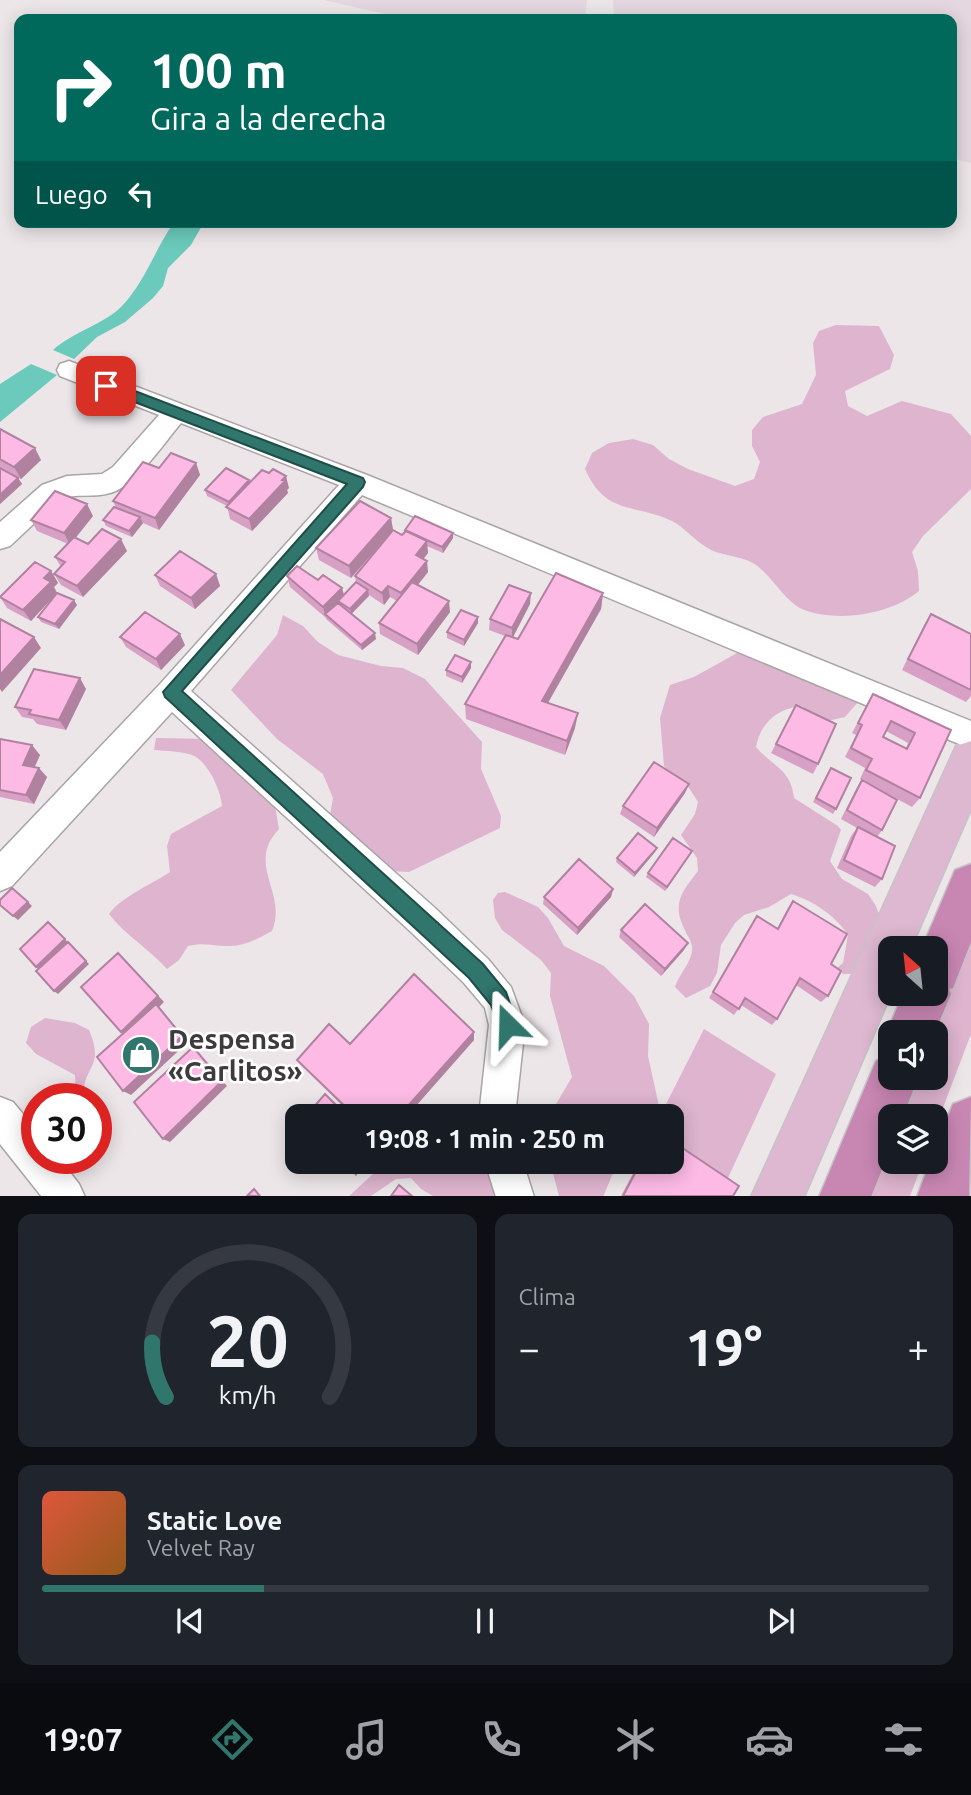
<!DOCTYPE html>
<html lang="es">
<head>
<meta charset="utf-8">
<style>
  :root { --surface:#171b24; --page:#20242c; --text:#f1f3f6; --muted:#9ea1a6; --line:#363941; --accent:#30766d }
  body { margin:0; font-family:Ubuntu,sans-serif; background:var(--page); color:var(--text); height:100vh; display:flex; flex-direction:column; font-size:26px; white-space:nowrap }
  * { box-sizing:border-box; margin:0 }
  p { font-size:23px; color:var(--muted) }
  .icon { flex:none; width:38px; height:38px; fill:none; stroke:currentColor; stroke-width:2; stroke-linecap:round; stroke-linejoin:round }
  .map { position:relative; height:1196px; overflow:hidden }
  .drawer { display:flex; flex-direction:column; gap:18px; padding:18px; background:#0d0f14; flex:1 }
  .drawer>* { flex:none }
  .top-card { position:absolute; left:14px; top:14px; width:943px; height:214px; border-radius:14px; box-shadow:0 4px 18px #0003; background:#00695c; color:#fff; overflow:hidden }
  .needle { width:46px; rotate:333deg }
  .fabs { position:absolute; left:878px; top:936px; display:grid; gap:14px }
  .fabs a { display:grid; place-items:center; width:70px; height:70px; border-radius:14px; background:var(--surface); box-shadow:0 4px 18px #0003; font-size:35px }
  .speed { position:absolute; left:21px; top:1083px; display:flex; gap:14px; font-size:35px; font-weight:700; text-align:center }
  .speed>* { display:grid; place-content:center; width:91px; height:91px; border-radius:50%; background:var(--surface); box-shadow:0 4px 18px #0003; line-height:1 }
  .speed .limit { border:10px solid #d22; background:#fff; color:#111 }
  .pin { position:absolute; display:grid; place-items:center; width:60px; height:60px; color:#fff; margin:-30px; border-radius:14px; box-shadow:0 4px 10px #0006 }
  .me { position:absolute; width:77px; margin:-38px; rotate:338deg; stroke-linejoin:round; filter:drop-shadow(0 0 5px #0008) }
  .turn { display:flex; align-items:center; gap:24px; height:147px; padding:0 21px; font-size:32px }
  .turn .icon { width:91px; height:91px; stroke-width:2.5 }
  .turn b { display:block; font-size:49px; line-height:60px }
  .then { display:flex; align-items:center; height:66px; padding:0 21px; background:#0003; gap:14px; font-size:26px }
  .big { font-size:52px; font-weight:600; line-height:1.1 }
  .drawer .card { flex:1; display:flex; flex-direction:column; justify-content:center; gap:10px; min-width:0; padding:0 24px; border-radius:14px; background:var(--page) }
  .drawer .dial { align-items:center; gap:0 }
  .dial svg { height:182px; overflow:visible; fill:none; stroke:var(--line); stroke-width:7; stroke-linecap:round; text-anchor:middle }
  .dial text { fill:var(--text); stroke:none }
  .song { display:flex; align-items:center; gap:21px }
  .cover { width:84px; height:84px; border-radius:10px; background:linear-gradient(135deg,hsl(10 70% 55%),hsl(30 70% 35%)) }
  .played { height:7px; border-radius:4px; background:linear-gradient(90deg,var(--accent) 25%,var(--line) 25%) }
  .keys { display:flex; justify-content:space-around; direction:ltr }
  .heat { display:flex; justify-content:space-between; align-items:center; font-size:38px; direction:ltr }
  .drawer .tiles { flex:1; display:grid; gap:18px; grid-template-columns:1fr 1fr }
  .card:last-child { grid-column:span 2 }
  .trip { position:absolute; left:285px; top:1104px; width:399px; height:70px; border-radius:14px; background:var(--surface); box-shadow:0 4px 18px #0003; font-weight:600; line-height:70px; text-align:center }
  .tab-bar { display:flex; height:112px; justify-content:space-around; align-items:center; background:#090b0e; color:var(--muted) }
  .tab-bar .icon { width:49px; height:49px }
  .tab-bar .active { color:var(--accent) }
  .tab-bar b { font-size:32px; color:var(--text) }
  .map>svg:first-child { display:block }
</style>
</head>
<body>
<div class="map">
<svg width="971" height="1197" viewBox="0 0 971 1197">
  <rect width="100%" height="100%" fill="#ece6e9"/>
  <!-- built -->
  <path fill="#e4d7df" d="M324 0H587L585 19H406Z
    M613 0H971V163L952 158V19H614Z"/>
  <!-- green -->
  <path fill="#deb4cf" d="M836 325 879 326 894 355 890 369 845 391 848 406 867 416 902 401 951 414 971 436V489L923 536 912 552 918 571 919 591C891 614 842 622 807 611 783 603 773 574 751 562 737 555 719 556 706 547 694 540 684 527 672 521 634 503 606 516 585 469L592 453 609 443 633 439 653 445 669 459 688 469 735 486 754 479 760 462 752 446V430L763 417 802 404 816 375 813 343 819 331Z
    M283 615 303 626 318 642 338 655 381 666 403 668 425 679 482 742 481 769 501 816 500 828 409 872 348 869 326 837 333 798 323 774 277 739 231 690 277 635Z
    M748 647 859 701 845 717 823 722 802 706C778 708 760 723 756 747 773 767 791 769 794 798L838 826 841 830 830 861 842 879 868 894 876 906 881 920 868 965 850 974H843L837 968 843 963 848 935C836 916 812 900 791 894L769 907 744 915 735 923 721 945 717 973 710 986 686 998 675 987C679 974 694 960 692 946 691 940 685 932 683 926 672 902 684 889 698 871L697 858 681 835 695 814 698 802 684 780 672 775 664 766 660 718 670 685 694 677Z
    M156 738 213 739 274 801 279 829C245 865 288 892 272 931 259 938 244 947 228 946 213 946 203 942 188 946L179 960 167 969C149 949 124 934 109 914 121 897 152 884 170 872L167 846 171 834 222 806C221 791 208 761 192 755 181 751 166 751 154 750Z
    M505 892 538 907 548 918 564 946 604 966 634 996 649 1024 648 1056 659 1106 655 1116H549L572 1077 550 996 551 973 541 960 502 930 495 918 493 900 498 893Z
    M971 921V1034L936 1126V1116H893L908 1078H936V1032H927Z
    M45 1018 75 1023 89 1030C106 1070 81 1065 84 1099H76L75 1075 36 1054 26 1043 31 1027Z
    M704 1029 776 1074 727 1180 672 1144V1116H660Z
    M891 1123V1162H923L910 1196 861 1197Z
    M386 1162H474L513 1196H433L421 1189 411 1178 396 1179 371 1196 348 1197Z
    M550 1162H623L613 1173 603 1197 559 1196Z"/>
  <!-- water -->
  <path fill="#6bcabb" d="M174 222H204L191 245 168 268 163 286 153 298 125 322 97 337 74 359 53 350C74 331 105 324 122 306 145 282 155 249 174 222Z
    M31 364 57 375 0 422V384Z"/>
  <g fill="none" stroke-linecap="round" stroke-linejoin="round">
    <!-- street casing -->
    <g stroke="#a9a4a7" stroke-width="3">
      <path id="street" d="M69 361 367 475 971 721V749L362 495 191 691 435 908 488 959 511 987 525 1025 515 1116H479L489 1025 485 1008 464 983 411 932 172 712 12 886 0 891V852L161 683 339 485 181 423C164 443 135 487 110 493 94 498 76 493 60 499L10 546 0 549V522L42 485 67 476 102 474 113 467 159 415 60 376 57 370 60 364Z
        M0 1097 13 1102 37 1131V1158H59L79 1184 85 1197H42L0 1144Z
        M485 1162H523L534 1197H496Z"/>
    </g>
    <!-- primary casing -->
    <g stroke="#c5c4c5" stroke-width="3">
      <path id="primary" d="M971 741V809L911 948H891V994L804 1197H751L956 746Z"/>
    </g>
    <!-- highway casing -->
    <g stroke="#c5c4c5" stroke-width="3">
      <path id="highway" d="M971 864V942L953 988 949 989 951 994 935 1032H891V1041L887 1032 903 994H936V948H922L955 870Z
        M891 1054V1078H918L903 1116H891V1147L871 1197H819L876 1061Z
        M971 1097 969 1197H917L930 1162H936V1147L953 1104Z"/>
    </g>
    <!-- street -->
    <use href="#street" fill="#fff" fill-rule="evenodd"/>
    <!-- primary -->
    <use href="#primary" fill="#deb7d1" fill-rule="evenodd"/>
    <!-- highway -->
    <use href="#highway" fill="#c887b3" fill-rule="evenodd"/>
  </g>
  <!-- wall -->
  <path fill="#d9a0c5" fill-rule="evenodd" d="M0 429 41 460 21 479 18 478 22 484 0 504Z
    M196 463 200 475 159 530 143 523 132 537 106 526 103 520 116 508 113 501 159 468Z
    M249 480 250 482 289 488 287 490 288 493 252 531 230 519 227 506 207 496 205 490Z
    M93 516 75 538 88 544 127 551 83 597 61 585 54 574 61 567 55 557 68 544 37 531 31 520Z
    M391 518 393 530 351 578 319 560 316 548Z
    M405 530 453 538 443 553 427 546 428 553 423 559 428 572 418 585 450 612 418 655 380 634 379 623 397 601 390 597 384 605 369 595 352 614 376 639 362 650 326 619V618L290 587 287 576 318 580 342 588 344 595 356 582 355 576 402 535 405 531Z
    M51 571 58 583 54 587 57 593 77 605 59 629 41 622 38 617 51 599 31 621 7 608 0 597Z
    M216 574 220 586 195 609 160 586 155 575Z
    M603 593 601 609 548 703 575 728 565 755 466 719 465 704 505 636 489 630 490 619 530 604 513 637 518 639Z
    M931 614 971 634V696L966 702 902 670 924 625Z
    M478 623 464 646 447 638V632Z
    M120 637 185 645 161 670 126 647Z
    M471 662V668L462 683 446 676V670Z
    M86 689 66 730 37 724 33 719 22 717 15 707Z
    M873 694 951 730 920 798 912 807 860 779 865 768 845 757 856 735 852 733ZM886 731 908 743 906 748 883 737Z
    M796 705 818 764 813 774 771 753Z
    M0 739 40 755 35 767 47 777 34 804 0 797Z
    M828 772 836 809 833 814 813 802Z
    M862 780 882 830 877 837 882 879 875 887 837 868 851 836 857 828 841 819 856 789Z
    M685 793 654 837 620 814 623 806Z
    M657 848 655 852 634 877 616 862 617 858Z
    M692 851 665 891 646 877 648 873Z
    M613 889 611 897 577 935 543 904 544 897Z
    M793 901 831 964 828 996 821 1002 796 985 777 1019 772 1025 741 1005 734 1015 709 998 757 916 777 929 788 908Z
    M621 930 684 950 661 976 619 937Z
    M474 1040 407 1116H353L303 1067 297 1060 350 1044Z
    M639 1162H672L733 1196H621Z"/>
  <!-- shaded-wall -->
  <path fill="#b082a0" d="M35 448 41 460 21 479 14 467Z
    M196 463 200 475 159 530 155 518Z
    M286 476 289 488 287 490 288 493 252 531 249 519Z
    M18 478 22 484 0 504V495Z
    M249 480 251 486 231 508 229 502Z
    M87 504 93 516 70 545 64 533Z
    M140 517 143 523 132 537 129 531Z
    M391 518 393 530 351 578 349 566Z
    M453 533V538L443 553 442 547Z
    M121 539 127 551 83 597 77 586Z
    M427 541 428 553 417 567 416 555Z
    M427 561 428 572 402 604 401 593Z
    M51 571 58 583 54 587 57 593 31 621 23 610 44 578Z
    M216 574 220 586 195 609 191 598Z
    M388 586 390 597 384 605 382 593Z
    M342 588 345 599 338 601 339 605 325 614 326 618 323 607Z
    M368 590 369 596 351 614 350 609Z
    M531 593 530 604 512 639V628Z
    M603 593 601 609 541 715 542 701Z
    M74 600 77 605 59 629 55 624Z
    M449 601 450 612 418 655 417 644Z
    M478 617V623L464 646V640Z
    M375 633 376 639 362 650 361 645Z
    M180 634 185 645 161 670 156 659Z
    M34 637 41 648 2 692 0 689V675Z
    M471 662V668L462 683V677Z
    M80 678 86 689 66 730 59 720Z
    M578 713 575 728 565 755 567 741Z
    M32 745 40 755 31 774 23 765Z
    M39 768 47 777 34 804 26 795Z
    M689 784 685 793 654 837 657 828Z
    M657 848 655 852 634 877 635 873Z
    M692 851 690 855 665 891 667 887Z
    M613 889 611 897 577 935 578 928Z
    M28 902 32 906 18 920 13 916Z
    M52 926 89 964 58 994 54 991 40 970 36 967Z
    M688 943 684 950 661 976 665 969Z
    M125 960 164 1002 159 1007 188 1042 131 1095 123 1091 128 1037 121 1032Z
    M474 1032V1040L407 1116H399Z
    M193 1047 227 1086 170 1142 163 1139Z
    M362 1162H367L356 1176 353 1173Z"/>
  <!-- building -->
  <path fill="#fcbae5" stroke="#b082a0" stroke-width="2" fill-rule="evenodd" d="M0 429 35 448 14 467 0 459Z
    M171 453 196 463 155 518 113 501 143 462 159 468Z
    M0 468 18 478 0 495Z
    M226 468 249 480 229 502 205 490Z
    M273 469 286 476 282 480 285 481 249 519 226 507 262 470 269 473Z
    M55 491 87 504 64 533 31 520Z
    M360 501 391 518 349 566 316 548Z
    M114 507 140 517 129 531 103 520Z
    M415 516 453 533 442 547 405 530Z
    M102 529 121 539 77 586 54 574 65 562 55 557 74 537 88 544Z
    M393 530 402 535 406 531 427 541 416 555 427 561 401 593 388 586 382 593 355 576Z
    M180 551 216 574 191 598 155 575Z
    M35 562 51 571 44 578 51 582 23 610 0 597Z
    M297 566 318 580 323 575 342 588 323 607 287 576Z
    M556 573 603 593 542 701 578 713 567 741 465 704 506 635 518 639Z
    M356 582 368 590 350 609 338 601Z
    M412 582 449 601 417 644 379 623Z
    M509 585 531 593 512 628 490 619Z
    M57 593 74 600 55 624 38 617Z
    M338 603 375 633 361 645 325 614Z
    M461 610 478 617 464 640 447 632Z
    M145 612 180 634 156 659 120 637Z
    M931 614 971 634V690L908 659Z
    M0 619 34 637 0 675Z
    M455 655 471 662 462 677 446 670Z
    M34 669 80 678 59 720 29 714 31 710 15 707Z
    M873 694 951 730 920 798 866 770 872 759 851 748 862 725 858 723ZM891 721 915 733 907 749 883 737Z
    M796 705 836 724 818 764 776 744Z
    M0 739 32 745 23 765 39 768 26 795 0 790Z
    M654 762 689 784 657 828 623 806Z
    M831 768 851 778 836 809 816 798Z
    M862 780 897 800 882 830 847 810Z
    M858 827 895 846 882 879 844 860Z
    M638 833 657 848 635 873 617 858Z
    M673 838 692 851 667 887 648 873Z
    M579 859 613 889 578 928 544 897Z
    M12 888 28 902 13 916 0 905V900Z
    M793 901 847 934 831 964 841 971 828 996 800 978 777 1019 745 998 739 1009 713 992 757 916 778 929Z
    M645 904 688 943 665 969 621 930Z
    M48 922 65 939 36 967 20 949Z
    M68 942 86 961 54 991 36 971Z
    M118 953 158 996 121 1032 81 987Z
    M414 974 474 1032 399 1116H355L297 1060 329 1024 350 1044Z
    M156 1004 182 1036 123 1091 97 1057Z
    M193 1047 222 1081 163 1139 134 1102Z
    M325 1094 347 1116H306Z
    M672 1141 739 1186 733 1196H623L641 1162H672Z
    M342 1162H362L353 1173Z
    M399 1185 412 1196H391Z
    M254 1189 260 1196H247Z"/>
  <!-- route -->
  <path fill="#30766d" stroke="#1f4d47" stroke-width="2" d="M106 380 363 478 365 482 363 487 182 691 483 964 506 992 517 1025 515 1032 508 1035 500 1032 491 1005 469 978 165 697 163 692 347 484 101 389V382Z"/>
  <!-- icons -->
  <defs>
    <g id="shop-disc" transform="scale(2.0125)"><circle r="9.5" fill="#30766d" stroke="#fff"/><path d="M-5-2.5h2.3a2.7 3.5 0 0 1 5.4 0H5L5.5 6h-11ZM-1.5-2.5h3a1.5 2.3 0 0 0-3 0Z" fill="#fff"/></g>
  </defs>
  <g fill-rule="evenodd">
    <use href="#shop-disc" x="141" y="1055"/>
  </g>
  <g text-anchor="middle" stroke-width="5" stroke-linejoin="round" paint-order="stroke">
    <!-- near-poi labels -->
    <g font-size="28" font-weight="bold" fill="#3e3b3d" stroke="#fff" text-anchor="start">
      <text x="168" y="1049">Despensa<tspan x="168" dy="32">«Carlitos»</tspan></text>
    </g>
  </g>
</svg>
<div class="fabs">
<a><svg class="needle" viewBox="-14 -14 28 28"><path d="M0-13l5 13h-10z" fill="#e53935"/><path d="M0 13l5-13h-10z" fill="#9ea1a6"/></svg></a>
<a><svg class="icon" aria-label="sound" viewBox="0 0 24 24"><path d="M4 9h4l5-4v14l-5-4H4zM17 9q2 3 0 6"/></svg></a>
<a><svg class="icon" aria-label="layers" viewBox="0 0 24 24"><path d="M12 4l9 5-9 5-9-5zM3 14l9 5 9-5"/></svg></a>
</div>
<div class="speed"><div class="limit">30</div></div>
<div class="pin" style="left:106px;top:386px;background:#d93025"><svg class="icon" aria-label="arrive" viewBox="0 0 24 24"><path d="M6 21V4h12l-3 4 3 4H6"/></svg></div>
<svg class="me" style="left:508px;top:1025px" viewBox="-20 -20 40 40"><path d="M0-17L14 15 0 8-14 15z" fill="#30766d" stroke="#fff" stroke-width="4"/></svg>
<div class="trip">19:08 · 1 min · 250 m</div>
<div class="top-card">
<div class="turn"><svg class="icon" aria-label="right" viewBox="0 0 24 24"><path d="M7 20v-9h11M14 6l5 5-5 5"/></svg><div><b>100 m</b>Gira a la derecha</div></div>
<div class="then">Luego<svg class="icon" aria-label="left" viewBox="0 0 24 24"><path d="M17 20v-9H6M10 6l-5 5 5 5"/></svg></div>
</div>
</div>
<section class="drawer">
<div class="tiles">
<div class="card dial"><svg viewBox="0 0 100 80">
<path d="M14 69A42 42 0 1 1 86 69"/>
<path d="M14 69A42 42 0 0 1 8 45" stroke="#30766d"/>
<text x="50" y="56" font-size="32" font-weight="700">20</text>
<text x="50" y="72" font-size="11">km/h</text>
</svg></div>
<div class="card"><p>Clima</p>
<div class="heat"><a>−</a><b class="big">19°</b><a>+</a></div>
</div>
<div class="card">
<div class="song"><i class="cover"></i><div><b>Static Love</b><p>Velvet Ray</p></div></div>
<div class="played"></div>
<div class="keys"><svg class="icon" aria-label="previous" viewBox="0 0 24 24"><path d="M18 5L8 12l10 7zM5 5v14"/></svg><svg class="icon" aria-label="pause" viewBox="0 0 24 24"><path d="M8 5v14M16 5v14"/></svg><svg class="icon" aria-label="next" viewBox="0 0 24 24"><path d="M6 5l10 7-10 7zM19 5v14"/></svg></div>
</div>
</div>
</section>
<nav class="tab-bar">
<b>19:07</b>
<svg class="icon active" aria-label="directions" viewBox="0 0 24 24"><path d="M12 3l9 9-9 9-9-9zM9 14v-3h6M13 9l2 2-2 2"/></svg>
<svg class="icon" aria-label="music" viewBox="0 0 24 24"><path d="M9 18V5l10-2v13"/><circle cx="6" cy="18" r="3"/><circle cx="16" cy="16" r="3"/></svg>
<svg class="icon" aria-label="phone" viewBox="0 0 24 24"><path d="M5 4h4l2 5-3 2q2 4 5 5l2-3 5 2v4C11 20 4 13 5 4z"/></svg>
<svg class="icon" aria-label="climate" viewBox="0 0 24 24"><path d="M12 3v18M4 7l16 10M4 17L20 7"/></svg>
<svg class="icon" aria-label="car" viewBox="0 0 24 24"><path d="M5 17H2v-5l4-1 3-4h7l3 4 3 1v5h-3M9 17h6M6 11h13"/><circle cx="7" cy="17" r="2"/><circle cx="17" cy="17" r="2"/></svg>
<svg class="icon" aria-label="filters" viewBox="0 0 24 24"><path d="M4 7h16M4 17h16"/><circle cx="9" cy="7" r="2"/><circle cx="15" cy="17" r="2"/></svg>
</nav>
</body>
</html>
